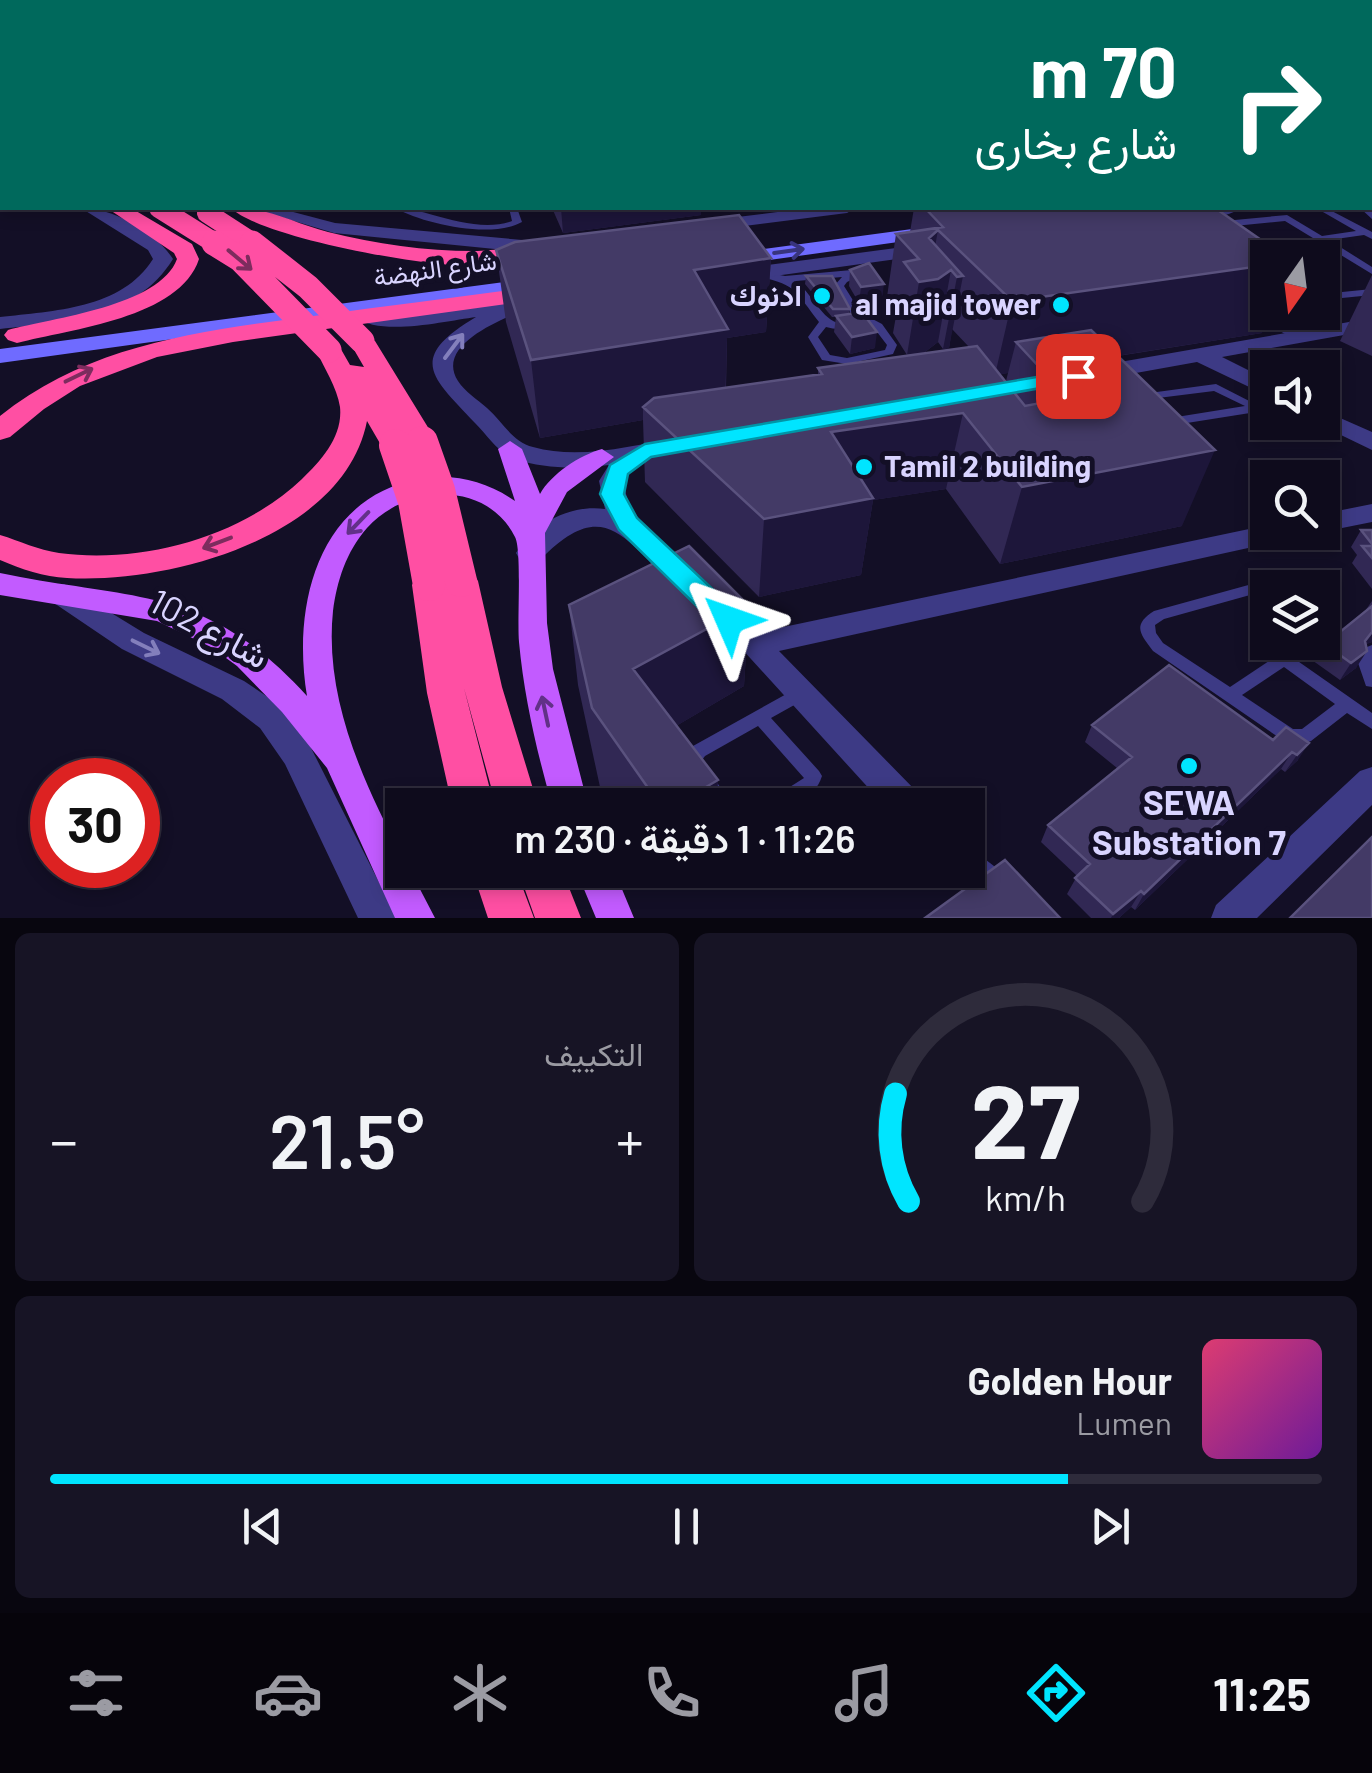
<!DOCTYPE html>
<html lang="ar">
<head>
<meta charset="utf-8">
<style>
  :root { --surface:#0e0b1c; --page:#171425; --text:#f1f3f6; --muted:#9b9ba3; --line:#2e2b3b; --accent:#00e5ff }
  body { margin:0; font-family:Barlow,Vazirmatn,sans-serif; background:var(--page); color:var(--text); direction:rtl; height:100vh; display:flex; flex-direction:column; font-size:38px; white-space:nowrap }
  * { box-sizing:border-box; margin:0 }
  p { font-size:32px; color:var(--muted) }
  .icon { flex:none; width:55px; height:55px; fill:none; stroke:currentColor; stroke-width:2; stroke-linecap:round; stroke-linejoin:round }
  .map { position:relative; height:918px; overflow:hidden; direction:ltr }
  .panel { display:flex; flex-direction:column; gap:15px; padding:15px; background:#08060f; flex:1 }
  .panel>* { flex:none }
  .top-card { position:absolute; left:0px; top:0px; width:1372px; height:210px; box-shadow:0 5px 15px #0003,0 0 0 2px var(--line); direction:rtl; background:#00695c; color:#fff; overflow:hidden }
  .needle { width:65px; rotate:194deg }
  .controls { position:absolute; left:1250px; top:240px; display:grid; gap:20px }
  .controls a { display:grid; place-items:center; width:90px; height:90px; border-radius:0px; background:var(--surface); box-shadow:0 5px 15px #0003,0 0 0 2px var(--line); font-size:50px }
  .speed { position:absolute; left:30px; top:758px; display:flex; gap:20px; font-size:50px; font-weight:700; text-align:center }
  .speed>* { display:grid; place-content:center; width:130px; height:130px; border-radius:50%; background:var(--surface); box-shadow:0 5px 15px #0003,0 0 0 2px var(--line); line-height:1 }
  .speed .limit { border:15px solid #d22; background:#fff; color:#111 }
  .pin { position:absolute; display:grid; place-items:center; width:85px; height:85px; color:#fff; margin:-42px; border-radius:20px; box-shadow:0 5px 15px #0006 }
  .me { position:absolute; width:110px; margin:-55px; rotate:313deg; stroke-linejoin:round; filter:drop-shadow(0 0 8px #0008) }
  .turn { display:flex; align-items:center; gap:35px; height:210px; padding:0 30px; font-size:45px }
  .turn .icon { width:130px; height:130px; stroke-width:2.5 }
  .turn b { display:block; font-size:70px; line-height:85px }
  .big { font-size:75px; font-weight:600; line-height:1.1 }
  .panel .card { flex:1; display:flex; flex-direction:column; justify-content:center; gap:15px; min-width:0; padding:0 35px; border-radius:15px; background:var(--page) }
  .panel .dial { align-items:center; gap:0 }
  .dial svg { height:260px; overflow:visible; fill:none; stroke:var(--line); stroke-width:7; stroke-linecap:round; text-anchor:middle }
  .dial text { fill:var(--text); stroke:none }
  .song { display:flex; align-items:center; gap:30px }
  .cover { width:120px; height:120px; border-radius:15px; background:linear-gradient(135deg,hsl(340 70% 55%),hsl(280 70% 35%)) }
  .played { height:10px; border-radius:5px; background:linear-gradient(90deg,var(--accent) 80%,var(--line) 80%) }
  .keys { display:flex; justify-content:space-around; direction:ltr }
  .heat { display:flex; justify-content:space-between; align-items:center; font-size:55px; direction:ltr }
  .panel .tiles { flex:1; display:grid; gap:15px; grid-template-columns:1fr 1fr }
  .card:last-child { grid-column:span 2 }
  .trip { position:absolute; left:385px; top:788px; width:600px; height:100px; border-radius:0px; background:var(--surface); box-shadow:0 5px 15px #0003,0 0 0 2px var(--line); font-weight:600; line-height:100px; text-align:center; direction:rtl }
  .tabs { display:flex; height:160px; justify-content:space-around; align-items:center; background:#06040b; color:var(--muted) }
  .tabs .icon { width:70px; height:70px }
  .tabs .active { color:var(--accent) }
  .tabs b { font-size:45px; color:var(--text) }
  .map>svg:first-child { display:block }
</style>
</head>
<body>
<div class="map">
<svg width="1372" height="918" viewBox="0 0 1372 918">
  <rect width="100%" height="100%" fill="#130f26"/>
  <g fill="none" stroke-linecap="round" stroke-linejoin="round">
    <!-- service -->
    <path fill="#3d3a85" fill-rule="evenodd" d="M289 0H299L293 2H285Z
      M395 208C408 207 420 212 433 215 458 222 488 230 512 221L509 208H517L522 222C491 239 424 224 395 208Z
      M734 208H748L744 211Z
      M1316 208H1326L1372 232V239L1364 235 1329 240 1372 267V274L1285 221 1224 227 1219 224 1224 221 1287 215 1322 236 1356 231Z
      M1360 208H1369L1372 211V219Z
      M852 270H861L866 273 847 282 844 286 861 313 882 324 897 345 893 354 847 364 822 360 808 337 819 322C795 291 796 284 756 276L754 274 759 271 785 276ZM842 277 834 286 855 320 837 323C819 315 812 294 796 281ZM865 323 874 328 887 345 885 350 847 358 830 355 818 337 826 327C840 331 851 328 865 323Z
      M1372 289V295L1322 300V294Z
      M1256 304 1268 312H1284L1275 317 1301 335 1302 337 1301 339C1284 338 1263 319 1251 307Z
      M1216 384 1259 406 1254 412 1250 413 1168 426 1164 425 1162 422 1164 419 1245 406 1214 391 1142 400 1136 397 1142 394Z
      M1277 577 1304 584 1306 588H1268V590L1164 619 1155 625 1156 633 1163 643 1230 687 1272 659 1261 642 1264 638 1268 637V642H1278L1282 650 1372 713V729L1347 713 1311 741 1305 743 1284 741 1153 651C1140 634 1132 625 1154 611ZM1284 667 1335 704 1302 729H1293L1242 695Z
      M1372 645V687L1366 686 1357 660 1367 647Z
      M799 687 805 689 807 694 805 699 771 718 819 771 822 776C814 801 791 805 768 805L771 799 804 778 758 726 705 756 702 760 703 766 701 771 695 773 689 771 685 759 693 746Z
      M707 774 713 777 733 805H714L698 782 701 777Z"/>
    <!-- minor -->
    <path fill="#3d3a85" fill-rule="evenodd" d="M941 0H963L965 2H943Z
      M1370 47H1372V55H1370Z
      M1370 66H1372V75H1370Z
      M1370 135H1372V145H1370Z
      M0 156 2 157V167L0 166Z
      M1370 183H1372V193H1370Z
      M81 208C113 208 155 231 173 259 136 319 64 322 0 329V317C53 311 122 309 153 259L148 250Z
      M251 208H278L335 223 534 241 543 247 534 253 334 233Z
      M809 208H856L847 213 713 230 704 225 713 220Z
      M1197 208H1242C1228 217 1194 223 1180 214Z
      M926 244 933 246V254L738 281 728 275 738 269Z
      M522 298 532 304 529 308C505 318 434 344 458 381 465 392 477 399 487 408 502 421 512 442 533 447 579 460 632 446 678 437L687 440 690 445 687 450C676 453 665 454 655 457 579 483 669 549 697 574L701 581 697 588 687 591 677 588C624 540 605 493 540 560H520L516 553C534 523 571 504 605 509L599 481 609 465C578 469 545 469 515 459 497 452 488 436 475 423 433 378 405 359 476 317 446 321 379 337 356 317L366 311 399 315 495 302 503 304Z
      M1372 318V330L1222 357 1268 380V396L1197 362 1097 380 1086 373 1097 366Z
      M1322 410 1372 432V450L1314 422H1322Z
      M1372 504V522L1322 532V514Z
      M1268 525V532H1293L1290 539 1280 541 779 651 919 794 925 805H884L730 636 734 628 745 624 760 632Z
      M64 584 144 633 244 681 284 708 309 744 397 918H358L285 764 260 728 222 699 122 649 54 603 50 595 54 587Z
      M1372 767V805L1257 918H1211L1216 905 1360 771Z
      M968 850C993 860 1026 893 1036 918H991L955 880 950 870H968Z"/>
    <!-- secondary -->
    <path fill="#6f6bff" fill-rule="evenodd" d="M1370 151H1372V161H1370Z
      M927 227 934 229V237L734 265 724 259 734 253Z
      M535 278 542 280V288L0 363V349Z"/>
    <!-- primary -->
    <path fill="#c25bff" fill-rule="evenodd" d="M510 441 522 449 540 494C551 474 580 455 602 449L614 457 567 492 545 533 547 623 553 669 588 805H552C537 752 524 697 519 642 517 620 522 550 515 537 486 479 405 485 367 528 346 552 337 581 333 611 324 697 363 782 402 856V870H410L435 918H395L327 768 282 712 237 666 211 647 157 621 0 595V573C134 601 205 584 307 696 292 607 317 498 419 479 454 473 486 481 515 501L498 449Z
      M576 870H614L634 918H596Z"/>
    <!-- motorway -->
    <path fill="#ff4fa3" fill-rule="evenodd" d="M0 109H2V120H0Z
      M0 140 2 141V154L0 153Z
      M107 208H131L192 244 199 259C180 318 71 329 17 343L8 340 4 335 8 330C52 318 160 306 177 259L174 253Z
      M231 208C266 206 295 224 328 232 376 244 425 251 474 251 494 251 536 242 549 256 518 289 264 242 231 208Z
      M540 286 552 293 549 298 233 342 157 357 80 386 44 409 10 437 0 440V416C92 342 208 330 321 315 394 305 467 296 540 286Z
      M362 333 375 341 437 442 432 449 422 451 410 445 405 452H385L367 421C344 538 168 584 67 578 44 577 21 569 0 560V535C20 541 38 550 59 553 142 564 241 537 302 479 322 460 343 436 340 407 337 387 324 368 316 350L320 344H338L350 365 364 367 349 341Z
      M461 568 473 572 478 581 502 687 538 805H496L464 688 494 805H452L427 693 412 585 417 576 429 572 444 581 449 572Z
      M472 870H516L534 918H488Z
      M518 870H562L581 918H535Z"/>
    <!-- motorway-bridge-far2 -->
    <path stroke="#ff4fa3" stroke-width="20" d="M159 208 218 245
      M207 213 256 245"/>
    <!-- motorway-bridge-far1 -->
    <path stroke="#ff4fa3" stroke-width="25" d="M214 243 240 259 329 350
      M252 243 308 287 362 341"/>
    <!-- motorway-bridge -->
    <path stroke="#ff4fa3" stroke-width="32" d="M422 442 439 490 461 581
      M395 445 414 501 429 585"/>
  </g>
  <!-- wall -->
  <path fill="#312854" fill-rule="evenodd" d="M37 0H283L274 2H44Z
    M335 0H388L380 2H344Z
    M447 0H615L624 2H454Z
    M552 208H701V215L563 233Z
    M914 208H1215L1262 333 1118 356 1182 526 1000 564 946 489 873 500 861 575 759 597 645 482 643 420 540 438 506 322 496 250 771 258 766 332 727 338 726 388 818 374V368L969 347 952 329 949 348 943 349 938 342 925 352 907 355 893 333 896 316 886 304 896 234 910 232ZM1008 373 1006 381 1000 374Z
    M850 270 882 300 859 303 849 286Z
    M1372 275V356L1340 341Z
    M806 276 850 309 849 314 875 348 850 354 834 332 836 317H832L805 284Z
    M1361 530H1372V589L1352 563 1357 555 1351 547Z
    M1372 601V642L1366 644 1356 668 1340 680 1309 658 1319 642H1322L1340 632 1365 611Z
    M569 605 749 606 744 686 676 726 717 805H612L600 787 578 685Z
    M1092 725 1273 740 1286 727 1298 760 1285 772 1281 769 1135 910 1131 907 1119 918H1091L1067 894 1077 876 1041 842 1048 825 1117 768 1085 742Z
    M654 870H695L666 888Z"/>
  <!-- shaded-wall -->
  <path fill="#1d163a" d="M221 0H283L274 2H212Z
    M361 0H388L380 2H361Z
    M1370 101H1372V127L1370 131Z
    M561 208H701V215L563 233Z
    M938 230 929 281 951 270 938 342 925 352 907 355 919 282 929 238Z
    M771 258 766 332 727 338 725 405 643 407V420L540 438 531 360 694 270Z
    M1268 265V312H1271L1262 333 1040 368 1016 342 1008 373 995 375 1012 301Z
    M963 276 949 348 943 349 957 277Z
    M884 284 882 300 859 303 861 287Z
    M877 332 875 348 850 354 852 337Z
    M963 413 946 489 873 500 861 575 759 597 764 519 831 432Z
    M1215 450 1182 526 1000 564 1022 487Z
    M749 606 744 686 637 749 633 669Z
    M1372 632V642L1364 645 1354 658Z
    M1367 651 1356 668 1340 680 1351 663Z
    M1309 743 1298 760 1285 772 1297 755Z
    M1292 752 1281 769 1135 910 1144 894Z
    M718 780 717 805H675Z
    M666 870H695L666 888Z
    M1141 891 1131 907 1119 918H1111L1113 914Z"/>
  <!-- building -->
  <path fill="#433a66" stroke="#5a527e" stroke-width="2.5" d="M78 0H221L212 2H85Z
    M487 0H615L624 2H494Z
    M696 0H857H856L866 2H690Z
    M990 0H1020L1025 2H985Z
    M1020 0H1140L1142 2H1025Z
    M1370 71 1372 72V101H1370Z
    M925 208H1215L1287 258H1268V265L1012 301 938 230 929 238 963 276 957 277 951 270 938 279 919 282 904 262 919 259 896 234 943 227Z
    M739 215 771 258 694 270 728 329 531 360 496 250 515 242Z
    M869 263 884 284 861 287 850 270Z
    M806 276H832L850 309H833Z
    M862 312 877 332 852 337 836 316Z
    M1091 330 1215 450 1022 487 963 413 831 432 873 498 764 519 643 407 654 398 822 374 818 368 977 346 1025 406 1068 398 1016 342Z
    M1361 530H1372V544Z
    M689 546 749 606 633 669 718 780 675 805H660L592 708 569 605Z
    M1362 546H1372V558Z
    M1372 606V632L1365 641 1367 651 1351 663 1322 642V639L1336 629 1340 632Z
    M1169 665 1273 740 1286 727 1309 743 1297 755 1292 752 1144 894 1141 891 1113 914 1075 878 1090 864 1048 825 1132 757 1092 725Z
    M1372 837V918H1290Z
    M1005 860 1060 918H925Z"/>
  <!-- one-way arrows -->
  <defs><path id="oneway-shaft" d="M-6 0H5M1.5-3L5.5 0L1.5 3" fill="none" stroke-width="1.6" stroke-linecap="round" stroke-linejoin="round" transform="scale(2.5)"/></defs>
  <use stroke="#38347d" href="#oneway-shaft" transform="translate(789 251) rotate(-8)"/>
  <g stroke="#7d2c5e">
    <use href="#oneway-shaft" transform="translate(240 260) rotate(40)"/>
    <use href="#oneway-shaft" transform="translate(79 375) rotate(-26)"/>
    <use href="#oneway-shaft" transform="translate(217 543) rotate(159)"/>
  </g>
  <g stroke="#837fbc">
    <use href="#oneway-shaft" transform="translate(454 346) rotate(-53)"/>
    <use href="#oneway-shaft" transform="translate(146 647) rotate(26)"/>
  </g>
  <g stroke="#623188">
    <use href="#oneway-shaft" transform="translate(358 523) rotate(134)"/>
    <use href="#oneway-shaft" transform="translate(545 711) rotate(-102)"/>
  </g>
  <!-- route -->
  <path fill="#00e5ff" stroke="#0095a6" stroke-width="2.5" d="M1078 370 1086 372 1089 376 1086 380 651 457 628 474 624 494 637 518 738 613 742 620 738 628 729 631 719 628 619 530 600 494 610 465 645 444Z"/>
  <!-- markers -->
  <g fill="#00e5ff" stroke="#130f26" stroke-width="4">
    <circle cx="822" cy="296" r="10"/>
    <circle cx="1061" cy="305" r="10"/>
    <circle cx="864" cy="467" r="10"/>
    <circle cx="1189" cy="766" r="10"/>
  </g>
  <g text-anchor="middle" stroke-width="10" stroke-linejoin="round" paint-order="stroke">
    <!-- far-street labels -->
    <g font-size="25" fill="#d9d4ff" stroke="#130f26">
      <text transform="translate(435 269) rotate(-8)" y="9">شارع النهضة</text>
    </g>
    <!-- poi labels -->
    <g font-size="30" font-weight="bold" fill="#d9d4ff" stroke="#130f26" text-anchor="end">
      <text x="802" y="306">ادنوك</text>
      <text x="1041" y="315">al majid tower</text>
      <text x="884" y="477" text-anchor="start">Tamil 2 building</text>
    </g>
    <!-- near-street labels -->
    <g font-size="35" fill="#d9d4ff" stroke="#130f26">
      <text transform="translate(209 629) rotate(28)" y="12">شارع 102</text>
    </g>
    <!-- near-poi labels -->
    <g font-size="35" font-weight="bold" fill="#d9d4ff" stroke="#130f26">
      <text x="1189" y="815">SEWA<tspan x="1189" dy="40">Substation 7</tspan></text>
    </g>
  </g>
</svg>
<div class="controls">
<a><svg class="needle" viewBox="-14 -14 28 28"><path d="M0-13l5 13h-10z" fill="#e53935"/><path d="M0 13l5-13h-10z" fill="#9b9ba3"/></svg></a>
<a><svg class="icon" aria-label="sound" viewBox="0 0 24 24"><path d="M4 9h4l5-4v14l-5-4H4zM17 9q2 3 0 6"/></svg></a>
<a><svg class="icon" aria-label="search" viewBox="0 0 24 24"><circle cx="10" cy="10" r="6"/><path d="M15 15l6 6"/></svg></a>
<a><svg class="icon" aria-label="layers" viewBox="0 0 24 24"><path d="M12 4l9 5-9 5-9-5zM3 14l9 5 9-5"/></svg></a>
</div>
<div class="speed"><div class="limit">30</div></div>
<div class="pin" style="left:1078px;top:376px;background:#d93025"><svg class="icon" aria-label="arrive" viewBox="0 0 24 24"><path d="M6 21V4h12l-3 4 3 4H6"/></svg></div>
<svg class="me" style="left:729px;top:620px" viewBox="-20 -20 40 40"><path d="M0-17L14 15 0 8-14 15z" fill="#00e5ff" stroke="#fff" stroke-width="4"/></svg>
<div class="trip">11:26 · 1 دقيقة · 230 m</div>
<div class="top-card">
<div class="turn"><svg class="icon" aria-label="right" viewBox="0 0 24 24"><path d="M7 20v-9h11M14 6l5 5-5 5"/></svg><div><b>70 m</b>شارع بخارى</div></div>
</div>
</div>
<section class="panel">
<div class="tiles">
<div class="card dial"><svg viewBox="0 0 100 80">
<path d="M14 69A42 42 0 1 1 86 69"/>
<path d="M14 69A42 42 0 0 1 10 36" stroke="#00e5ff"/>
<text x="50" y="56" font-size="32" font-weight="700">27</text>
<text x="50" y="72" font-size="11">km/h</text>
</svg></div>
<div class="card"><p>التكييف</p>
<div class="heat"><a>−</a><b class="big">21.5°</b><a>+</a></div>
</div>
<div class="card">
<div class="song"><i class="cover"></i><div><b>Golden Hour</b><p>Lumen</p></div></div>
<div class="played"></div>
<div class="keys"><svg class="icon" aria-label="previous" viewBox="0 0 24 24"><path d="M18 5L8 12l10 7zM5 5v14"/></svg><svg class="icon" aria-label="pause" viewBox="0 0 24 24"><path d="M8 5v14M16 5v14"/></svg><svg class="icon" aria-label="next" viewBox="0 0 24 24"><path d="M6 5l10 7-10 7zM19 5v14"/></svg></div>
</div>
</div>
</section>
<nav class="tabs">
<b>11:25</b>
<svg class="icon active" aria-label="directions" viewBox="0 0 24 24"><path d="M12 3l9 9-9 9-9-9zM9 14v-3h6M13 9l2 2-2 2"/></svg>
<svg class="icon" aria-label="music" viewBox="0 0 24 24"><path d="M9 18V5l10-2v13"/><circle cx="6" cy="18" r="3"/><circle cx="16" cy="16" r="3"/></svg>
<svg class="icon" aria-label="phone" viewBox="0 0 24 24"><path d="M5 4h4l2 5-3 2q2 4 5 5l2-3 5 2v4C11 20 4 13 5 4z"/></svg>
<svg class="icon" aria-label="climate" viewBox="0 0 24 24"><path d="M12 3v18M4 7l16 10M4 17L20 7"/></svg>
<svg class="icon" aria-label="car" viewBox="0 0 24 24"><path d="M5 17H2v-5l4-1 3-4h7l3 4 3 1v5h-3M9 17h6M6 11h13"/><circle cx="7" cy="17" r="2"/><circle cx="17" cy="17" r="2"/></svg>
<svg class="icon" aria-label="filters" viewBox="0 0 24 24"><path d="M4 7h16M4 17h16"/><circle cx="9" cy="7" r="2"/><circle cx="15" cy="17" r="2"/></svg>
</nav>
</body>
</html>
